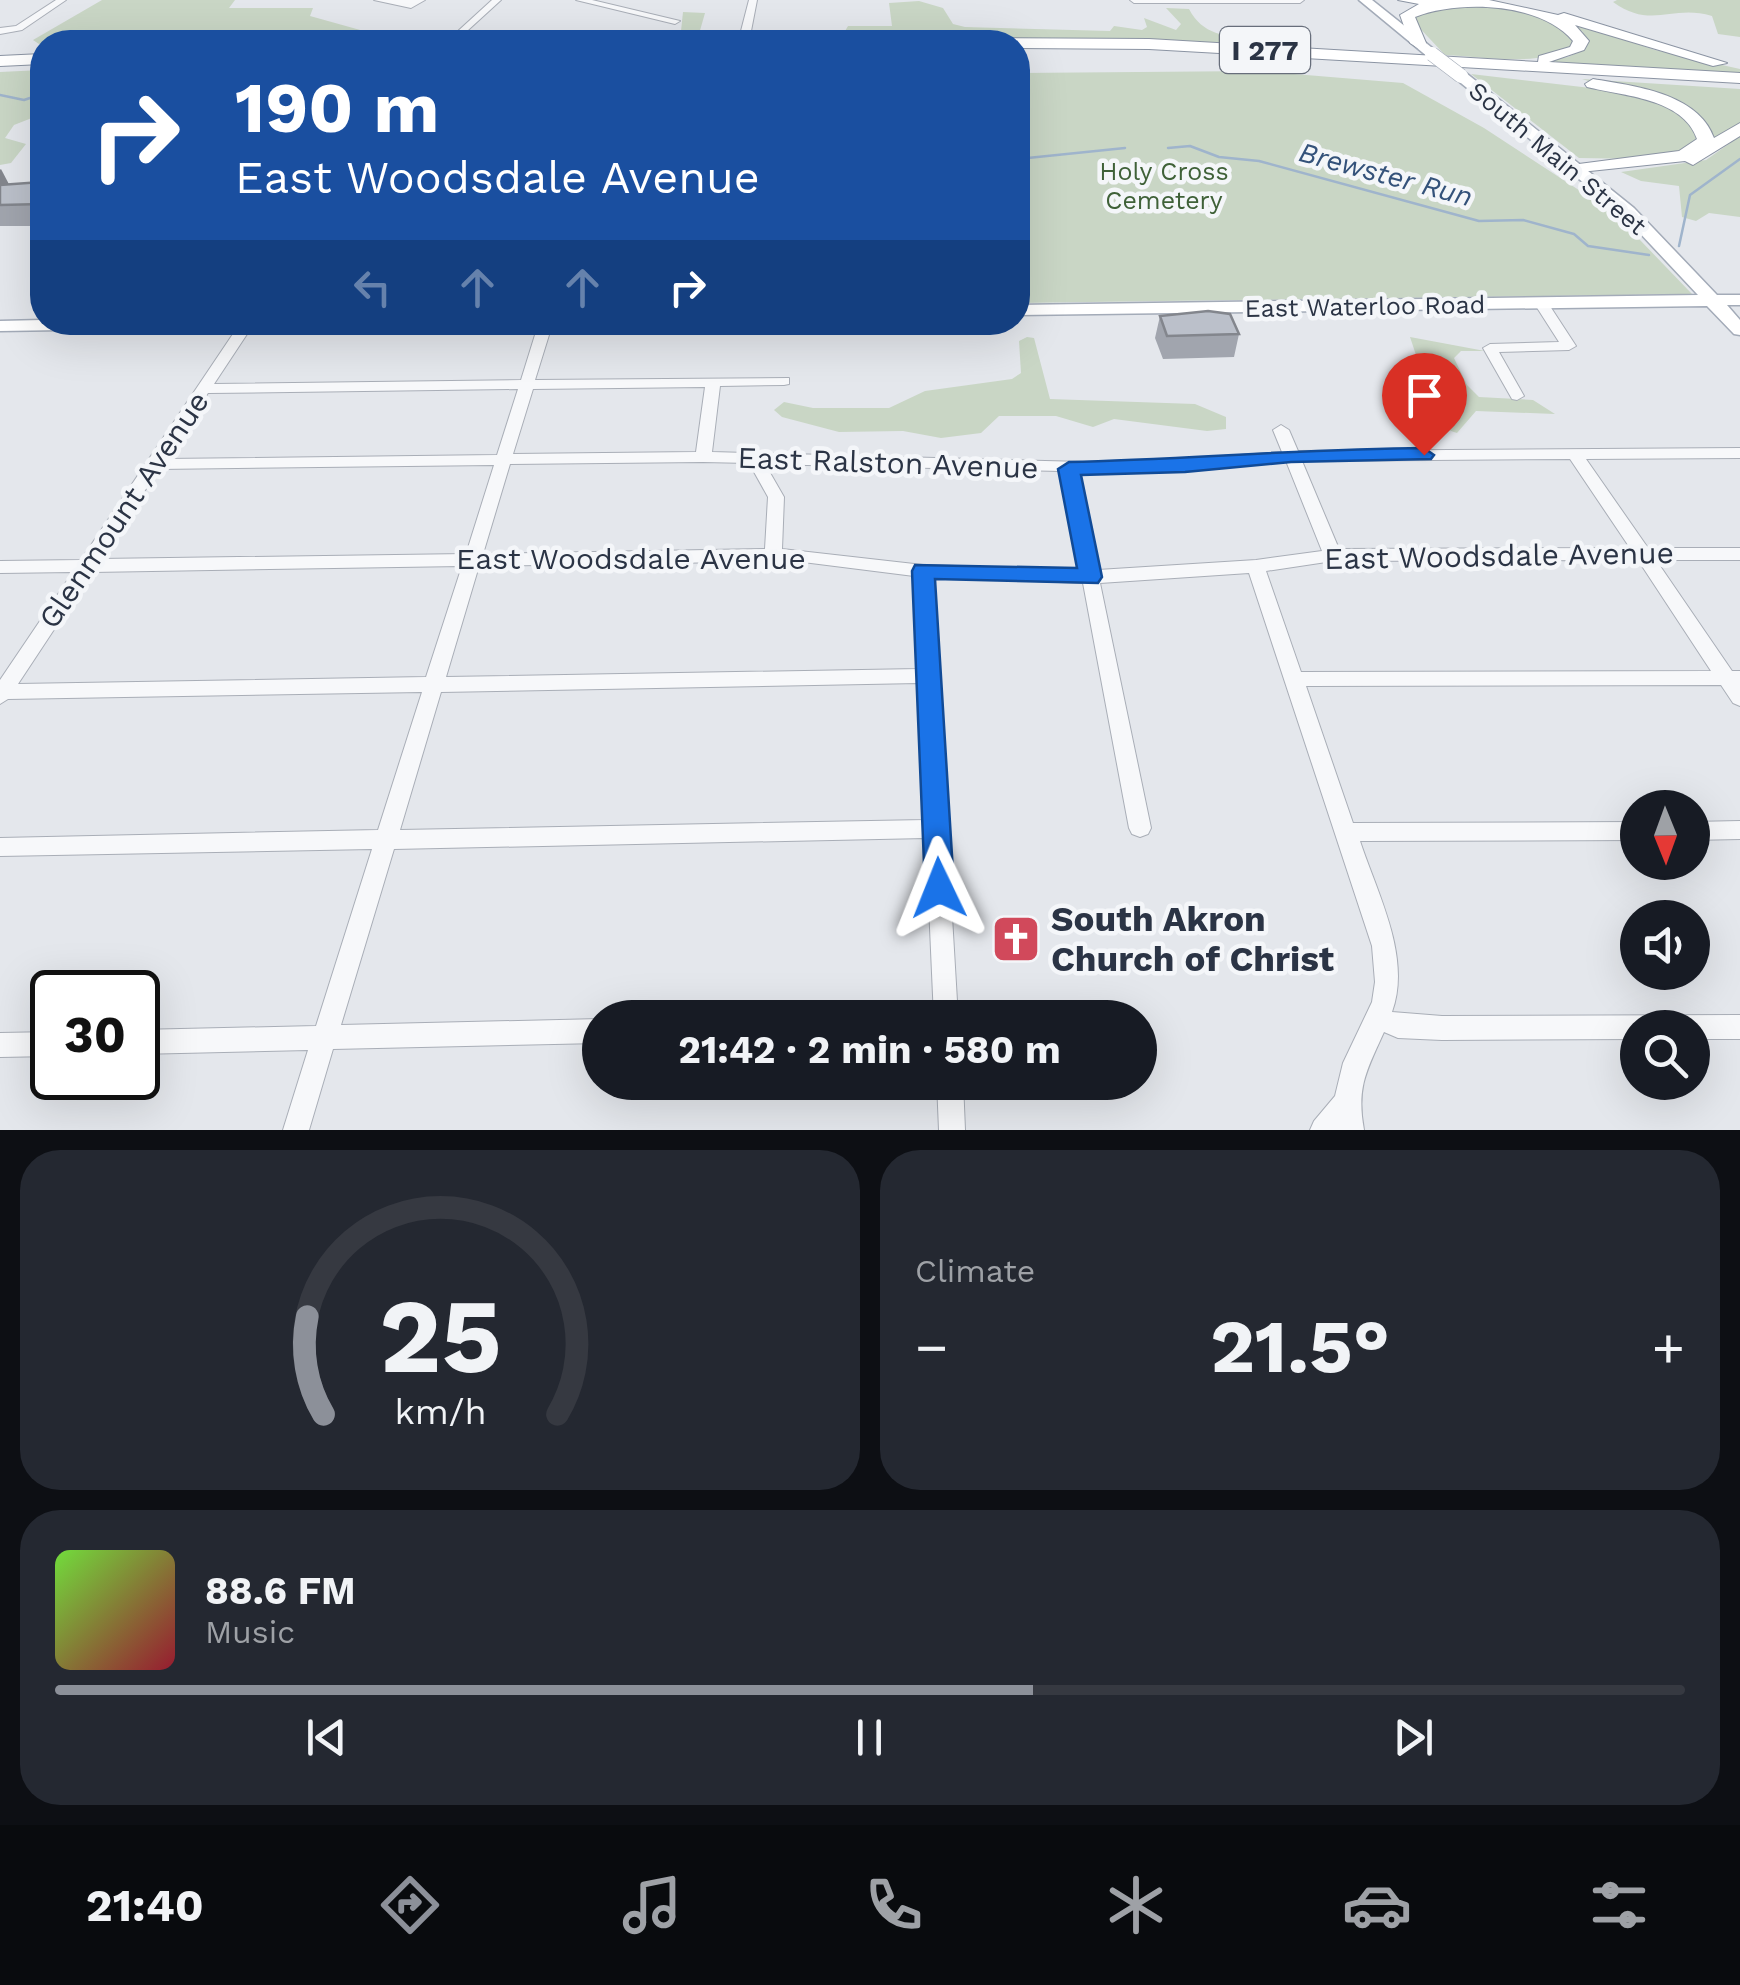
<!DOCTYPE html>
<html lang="en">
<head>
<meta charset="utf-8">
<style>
  :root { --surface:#171b24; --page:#242831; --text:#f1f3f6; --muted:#9ea1a6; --line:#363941; --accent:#8c9099 }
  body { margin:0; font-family:"Work Sans",sans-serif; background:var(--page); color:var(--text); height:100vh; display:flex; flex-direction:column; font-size:38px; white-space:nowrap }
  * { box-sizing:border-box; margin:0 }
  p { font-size:32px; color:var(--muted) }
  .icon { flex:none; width:55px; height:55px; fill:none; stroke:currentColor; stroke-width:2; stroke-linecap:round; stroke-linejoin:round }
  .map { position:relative; height:1130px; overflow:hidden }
  .panel { display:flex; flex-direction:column; gap:20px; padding:20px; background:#0d0f14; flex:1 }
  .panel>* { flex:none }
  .banner { position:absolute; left:30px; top:30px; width:1000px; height:305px; border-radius:40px; box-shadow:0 10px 40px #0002; background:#1a4fa0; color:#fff; overflow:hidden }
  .needle { width:65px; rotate:179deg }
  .buttons { position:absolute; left:1620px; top:790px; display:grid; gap:20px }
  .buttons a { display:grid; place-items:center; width:90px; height:90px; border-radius:50%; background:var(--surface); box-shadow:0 10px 40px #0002; font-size:50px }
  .speed { position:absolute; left:30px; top:970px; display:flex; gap:20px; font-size:50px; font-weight:700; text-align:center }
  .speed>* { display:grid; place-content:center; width:130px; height:130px; border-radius:50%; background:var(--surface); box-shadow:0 10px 40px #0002; line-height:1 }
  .speed .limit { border:5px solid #111; border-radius:15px; background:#fff; color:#111 }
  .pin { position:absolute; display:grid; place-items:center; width:85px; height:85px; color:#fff; margin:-102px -42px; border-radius:50% 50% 50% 0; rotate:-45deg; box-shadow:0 0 10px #0007 }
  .pin .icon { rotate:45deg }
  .me { position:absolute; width:110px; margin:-55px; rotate:358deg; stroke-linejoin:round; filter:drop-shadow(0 0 8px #0008) }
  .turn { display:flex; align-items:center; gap:35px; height:210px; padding:0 40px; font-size:45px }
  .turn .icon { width:130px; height:130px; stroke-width:2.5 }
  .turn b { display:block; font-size:70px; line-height:85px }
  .lanes { display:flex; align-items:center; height:95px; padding:0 40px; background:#0003; justify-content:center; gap:50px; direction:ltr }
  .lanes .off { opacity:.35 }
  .big { font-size:75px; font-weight:700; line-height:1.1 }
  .panel .card { flex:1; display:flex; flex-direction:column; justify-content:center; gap:15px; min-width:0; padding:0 35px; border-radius:40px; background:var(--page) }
  .panel .dial { align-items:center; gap:0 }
  .dial svg { height:260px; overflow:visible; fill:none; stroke:var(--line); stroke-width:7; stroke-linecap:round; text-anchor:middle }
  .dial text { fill:var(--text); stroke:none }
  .song { display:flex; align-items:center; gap:30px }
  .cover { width:120px; height:120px; border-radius:15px; background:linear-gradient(135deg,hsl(100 70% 55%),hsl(350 70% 35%)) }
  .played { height:10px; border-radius:5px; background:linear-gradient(90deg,var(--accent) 60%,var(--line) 60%) }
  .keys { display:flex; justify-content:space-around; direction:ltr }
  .heat { display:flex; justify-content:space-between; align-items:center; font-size:55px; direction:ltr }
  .panel .tiles { flex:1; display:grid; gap:20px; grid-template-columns:1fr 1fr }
  .card:last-child { grid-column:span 2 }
  .trip { position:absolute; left:582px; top:1000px; width:575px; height:100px; border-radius:50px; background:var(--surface); box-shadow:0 10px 40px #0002; font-weight:700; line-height:100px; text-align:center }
  .dock { display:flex; height:160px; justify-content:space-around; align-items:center; background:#090b0e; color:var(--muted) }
  .dock .icon { width:70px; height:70px }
  .dock .current { color:var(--accent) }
  .dock b { font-size:45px; color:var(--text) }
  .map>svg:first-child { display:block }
</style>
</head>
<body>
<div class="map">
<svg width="1740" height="1130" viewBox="0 0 1740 1130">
  <rect width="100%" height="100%" fill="#e4e7ec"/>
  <!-- green -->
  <path fill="#c9d6c5" d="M102 0H235L229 8H313L310 16 389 38 39 44 33 40Z
    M1617 0H1740V37L1718 34 1712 16C1671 4 1652 30 1613 2Z
    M919 1 943 8 953 24 965 27 1110 31 1114 26 1142 30 1147 27 1144 18 1176 30 1181 24 1166 8 1189 9C1211 52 1264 30 1303 40L1297 45 1063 38 463 42 468 35 681 31 683 12 705 13 699 34 845 31 848 26H892L889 3Z
    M1486 4 1541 14 1576 38 1572 49C1534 66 1486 57 1445 55L1413 21 1412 14Z
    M1560 18 1655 50 1740 69V75L1532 63 1568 57 1583 50V32Z
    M42 70V114L14 125 5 138 26 144 11 163 0 165V72Z
    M1258 71 1403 83 1484 128 1614 213 1692 294 1018 303V73Z
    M1471 74 1625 92 1678 110 1701 138 1690 150 1639 159 1579 158Z
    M1582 79 1740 89V124L1712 140C1710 97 1614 90 1582 79Z
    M1740 136V217L1709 213 1696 221 1682 217 1679 186 1641 181 1621 172 1706 160Z
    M1027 337 1034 338 1050 399 1195 404 1226 417V429L1207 431 1114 419 1093 427 1056 416H999L981 433 941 438 903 431 839 432 782 417 774 410 784 402 813 408H889L925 391 1012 379 1021 373 1019 341Z
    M1410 337 1485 351H1461L1454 358 1467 385 1479 397 1533 400 1555 414 1476 411 1457 433C1416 420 1430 389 1424 362L1418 361Z"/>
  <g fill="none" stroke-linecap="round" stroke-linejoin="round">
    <!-- stream -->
    <path stroke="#9fb4cc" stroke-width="2.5" d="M0 95 24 100 42 94
      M1168 148 1190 146 1219 157 1259 161 1479 221 1523 220 1574 234 1588 246 1649 255
      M1018 159 1125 148
      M1679 246 1690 195 1740 159"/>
    <!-- minor casing -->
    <g stroke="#a9aeb7" stroke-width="2">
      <path id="minor" d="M56 0H66L22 30 0 34V28L16 26Z
        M374 0H425L411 8Z
        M492 0H501L455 42H446Z
        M576 0H592L680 21 675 24Z
        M749 0H757L751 31 746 34 741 31Z
        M1130 0H1304L1300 3H1134Z
        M1541 299 1546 300 1576 346 1569 350 1499 352 1524 396 1517 400 1512 399 1483 348 1490 344 1559 342 1534 303Z
        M241 322H255L214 384 521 380 539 322H553L535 380 789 378V384L784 385 720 386 712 452 1123 463 1282 452 1273 430 1281 425 1289 430 1298 451 1740 448V458L1586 459 1648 548H1740V560H1656L1732 671H1740V706L1733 703 1721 685 1306 686 1353 823 1638 822V840L1360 841C1377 893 1412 957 1392 1012L1442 1016 1740 1015V1039H1692V1028H1638V1039L1442 1040 1398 1038 1384 1032C1367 1070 1356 1087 1364 1130H1310L1314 1121 1335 1096 1343 1063 1372 1002 1375 982 1372 946 1249 573 1100 583 1151 828 1148 834 1140 837 1132 834 1129 828 1083 583 932 577 958 1018H934L926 838 394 849 341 1025 600 1019V1043L333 1049 309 1130H283L308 1050 138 1054V1030L316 1026 372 849 0 856V838L378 830 422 692 8 699 0 704V680L73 572 0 573V561L81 560ZM705 387 696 452 513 454 533 389ZM518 389 497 455 165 459 208 393ZM1570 459 1630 548 1339 549 1302 461ZM1286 461 1322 551 1256 560 1098 570 1078 472 1123 473ZM703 462 749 463 768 497 765 549 483 554 510 464ZM765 464 1061 471 1080 570 923 565 782 549 784 497ZM494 465 466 554 100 559 159 469ZM1638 560 1711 671 1301 672 1266 571 1333 561ZM795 561 914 576 919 669 446 677 479 566ZM462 566 426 677 18 684 92 572ZM919 683 925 820 400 830 441 692Z
        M1740 821V839L1692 840V822Z
        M52 1032V1056L0 1057V1033Z
        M937 1082H963L965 1130H939Z"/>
    </g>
    <!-- major casing -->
    <g stroke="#a3abb8" stroke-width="3">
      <path id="major" d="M1359 0H1372L1436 51V57H1428Z
        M1456 73H1466L1634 208 1717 295H1740V305H1727L1740 320V335L1734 334 1707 306 1018 315V305L1698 295 1622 214 1456 79Z
        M42 320V322H258L249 327 0 331V321Z"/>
    </g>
    <!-- highway casing -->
    <g stroke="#8b94a3" stroke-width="2">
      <path id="highway" d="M1398 0H1489L1558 15 1564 13 1727 63 1713 66 1575 25 1589 41 1584 50 1549 62 1740 73V83L1149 49 1018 48V42H782L790 37 1149 39 1538 62 1539 56 1570 47 1573 41C1540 2 1459 0 1415 17L1426 43 1418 48 1410 43 1400 15 1419 4Z
        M42 54V64L0 66V56Z
        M1593 79C1634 86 1698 93 1714 138L1740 123V136L1693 165 1685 161 1571 173V165L1679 151 1697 139C1683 98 1623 96 1587 87L1585 84Z"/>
    </g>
    <!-- minor -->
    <use href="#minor" fill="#f7f8fa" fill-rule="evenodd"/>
    <!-- major -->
    <use href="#major" fill="#fff" fill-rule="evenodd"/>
    <!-- highway -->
    <use href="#highway" fill="#fff" fill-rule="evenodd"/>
    <!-- major-bridge casing -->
    <g stroke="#a3abb8" stroke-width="15" stroke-linecap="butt">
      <path id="major-bridge" d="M1432 54 1461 76"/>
    </g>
    <!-- major-bridge -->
    <use href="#major-bridge" stroke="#fff" stroke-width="14"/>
  </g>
  <!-- wall -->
  <path fill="#a1a5ae" d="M0 169 8 184 41 182 42 226H0Z
    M1160 316 1239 334 1234 357 1163 359 1155 338Z"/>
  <!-- shaded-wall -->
  <path fill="#83868d" d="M1 169 12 190 0 202V170Z"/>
  <!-- building -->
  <path fill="#bbc0ca" stroke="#83868d" stroke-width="2.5" d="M41 182 34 188H42V204L0 205V185Z
    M1208 311 1230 314 1239 334 1167 336 1160 316Z"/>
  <!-- route -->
  <path fill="#1a73e8" stroke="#114b97" stroke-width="2.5" d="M1424 448 1434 455 1431 459 1291 462 1185 472 1081 475 1102 577 1098 583 935 579 954 888 950 897 939 900 929 897 925 888 912 571 915 565 1077 568 1058 469 1069 462C1187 459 1305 449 1424 448Z"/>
  <!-- icons -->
  <defs>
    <g id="church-square" transform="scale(2.5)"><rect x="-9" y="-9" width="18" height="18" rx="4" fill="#d1495b" stroke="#f4f6f9"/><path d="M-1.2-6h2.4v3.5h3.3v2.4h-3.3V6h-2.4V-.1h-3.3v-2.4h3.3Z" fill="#fff"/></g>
  </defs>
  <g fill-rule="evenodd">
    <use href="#church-square" x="1016" y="939"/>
  </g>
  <g text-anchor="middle" stroke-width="9" stroke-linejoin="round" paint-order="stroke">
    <!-- far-street labels -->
    <g font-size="25" fill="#2b3445" stroke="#f4f6f9">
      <text transform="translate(1558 158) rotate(40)" y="9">South Main Street</text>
      <text transform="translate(1365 306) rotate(-1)" y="9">East Waterloo Road</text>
    </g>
    <!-- far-park labels -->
    <g font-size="25" fill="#3f6138" stroke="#f4f6f9">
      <text x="1164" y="180">Holy Cross<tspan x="1164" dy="29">Cemetery</tspan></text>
    </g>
    <!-- shield labels -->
    <rect fill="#f4f6f9" stroke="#676e7b" stroke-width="2.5" x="1220" y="27" width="90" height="46" rx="8"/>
    <g font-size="28" font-weight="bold" fill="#2b3445">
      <text x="1265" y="60">I 277</text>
    </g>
    <!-- far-water labels -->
    <g font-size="28" font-style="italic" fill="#34527a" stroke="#f4f6f9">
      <text transform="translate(1386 174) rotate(15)" y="10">Brewster Run</text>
    </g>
    <!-- street labels -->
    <g font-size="30" fill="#2b3445" stroke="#f4f6f9">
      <text transform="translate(888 463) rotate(2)" y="10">East Ralston Avenue</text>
      <text transform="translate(124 510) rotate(-56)" y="10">Glenmount Avenue</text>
      <text transform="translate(1499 556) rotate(-1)" y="10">East Woodsdale Avenue</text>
      <text x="631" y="569">East Woodsdale Avenue</text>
    </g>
    <!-- near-poi labels -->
    <g font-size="35" font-weight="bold" fill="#2b3445" stroke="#f4f6f9" text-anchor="start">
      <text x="1051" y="931">South Akron<tspan x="1051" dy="40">Church of Christ</tspan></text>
    </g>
  </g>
</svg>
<div class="buttons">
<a><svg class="needle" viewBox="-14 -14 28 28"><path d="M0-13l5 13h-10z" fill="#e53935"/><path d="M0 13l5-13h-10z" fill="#9ea1a6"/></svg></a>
<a><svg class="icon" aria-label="sound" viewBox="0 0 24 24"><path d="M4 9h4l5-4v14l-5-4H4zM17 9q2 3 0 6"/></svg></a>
<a><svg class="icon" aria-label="search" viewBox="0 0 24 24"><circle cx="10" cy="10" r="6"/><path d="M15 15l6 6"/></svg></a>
</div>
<div class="speed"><div class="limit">30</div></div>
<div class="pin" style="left:1424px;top:455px;background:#d93025"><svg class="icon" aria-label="arrive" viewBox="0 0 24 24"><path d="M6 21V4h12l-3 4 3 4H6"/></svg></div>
<svg class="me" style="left:939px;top:888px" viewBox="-20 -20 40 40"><path d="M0-17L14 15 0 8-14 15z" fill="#1a73e8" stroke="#fff" stroke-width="4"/></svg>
<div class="trip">21:42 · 2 min · 580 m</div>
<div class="banner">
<div class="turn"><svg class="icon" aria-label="right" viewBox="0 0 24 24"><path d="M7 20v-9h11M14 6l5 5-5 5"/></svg><div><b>190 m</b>East Woodsdale Avenue</div></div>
<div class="lanes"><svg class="icon off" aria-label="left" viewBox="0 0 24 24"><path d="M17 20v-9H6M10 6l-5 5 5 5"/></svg><svg class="icon off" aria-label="ahead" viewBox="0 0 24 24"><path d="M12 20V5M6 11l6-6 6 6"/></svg><svg class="icon off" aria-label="ahead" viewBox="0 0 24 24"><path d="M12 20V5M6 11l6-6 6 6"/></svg><svg class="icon" aria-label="right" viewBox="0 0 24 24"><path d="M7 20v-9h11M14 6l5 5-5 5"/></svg></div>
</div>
</div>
<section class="panel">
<div class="tiles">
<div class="card dial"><svg viewBox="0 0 100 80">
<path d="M14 69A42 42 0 1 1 86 69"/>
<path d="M14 69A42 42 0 0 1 9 39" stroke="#8c9099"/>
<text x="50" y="56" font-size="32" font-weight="700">25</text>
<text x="50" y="72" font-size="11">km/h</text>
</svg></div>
<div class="card"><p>Climate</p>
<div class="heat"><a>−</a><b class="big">21.5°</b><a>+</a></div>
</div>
<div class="card">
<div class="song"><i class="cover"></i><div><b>88.6 FM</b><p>Music</p></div></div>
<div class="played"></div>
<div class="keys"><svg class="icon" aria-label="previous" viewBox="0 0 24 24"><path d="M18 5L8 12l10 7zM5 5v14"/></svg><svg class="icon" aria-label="pause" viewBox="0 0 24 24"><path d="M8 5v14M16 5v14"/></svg><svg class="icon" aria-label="next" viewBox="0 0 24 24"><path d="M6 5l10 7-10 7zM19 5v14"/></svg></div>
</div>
</div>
</section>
<nav class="dock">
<b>21:40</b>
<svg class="icon current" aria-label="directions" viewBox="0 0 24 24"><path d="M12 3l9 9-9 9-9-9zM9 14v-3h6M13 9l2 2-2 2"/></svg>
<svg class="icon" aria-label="music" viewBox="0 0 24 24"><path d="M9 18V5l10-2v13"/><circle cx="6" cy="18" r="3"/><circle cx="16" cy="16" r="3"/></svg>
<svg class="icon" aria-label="phone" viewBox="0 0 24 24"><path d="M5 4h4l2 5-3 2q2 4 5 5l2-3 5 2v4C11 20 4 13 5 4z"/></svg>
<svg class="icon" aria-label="climate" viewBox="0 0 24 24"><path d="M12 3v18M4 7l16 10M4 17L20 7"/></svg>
<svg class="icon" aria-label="car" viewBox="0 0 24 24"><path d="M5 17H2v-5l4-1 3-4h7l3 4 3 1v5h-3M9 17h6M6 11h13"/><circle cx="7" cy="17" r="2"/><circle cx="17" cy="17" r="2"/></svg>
<svg class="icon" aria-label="filters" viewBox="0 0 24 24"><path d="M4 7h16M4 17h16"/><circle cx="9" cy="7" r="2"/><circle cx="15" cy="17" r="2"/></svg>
</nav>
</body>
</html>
